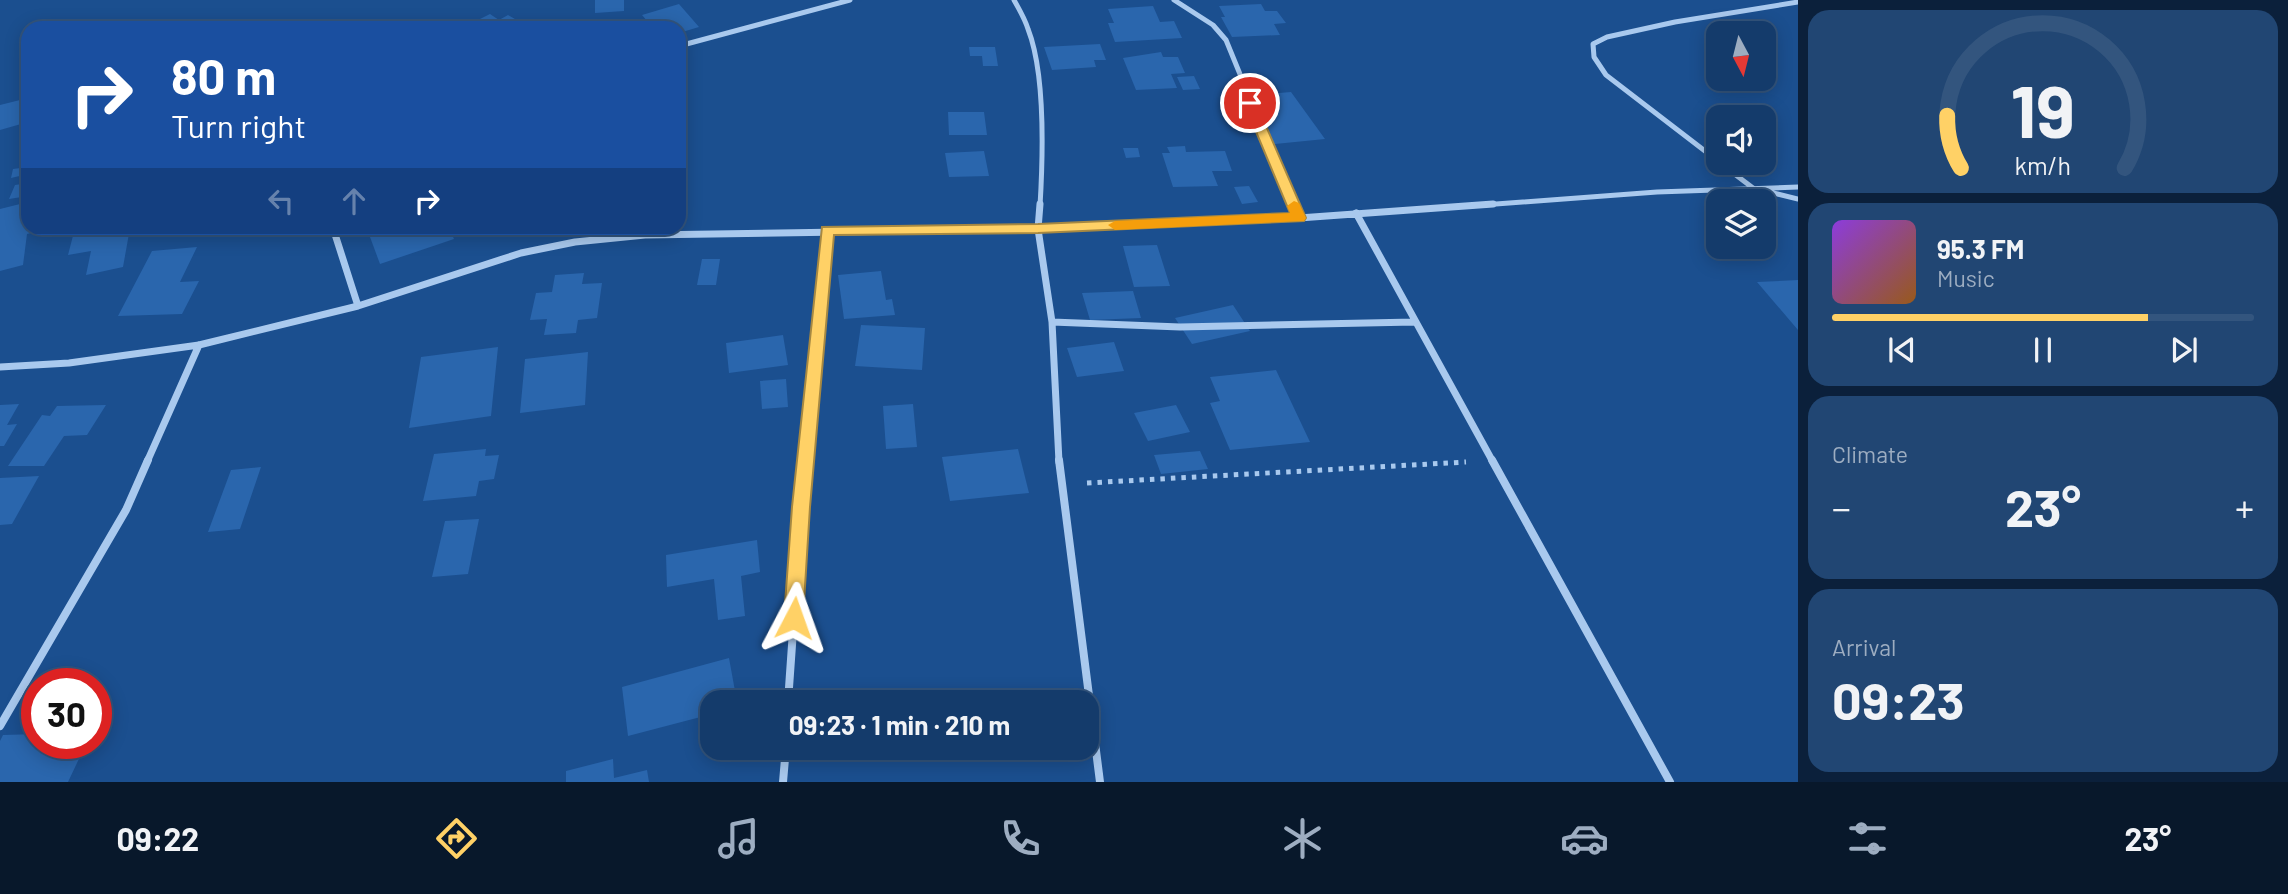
<!DOCTYPE html>
<html lang="en">
<head>
<meta charset="utf-8">
<style>
  :root { --surface:#143b6b; --page:#214673; --text:#f1f3f6; --muted:#9dadc1; --line:#33557e; --accent:#ffd166 }
  body { margin:0; font-family:Barlow,sans-serif; background:var(--page); color:var(--text); height:100vh; display:flex; flex-direction:column; font-size:26px; white-space:nowrap }
  * { box-sizing:border-box; margin:0 }
  p { font-size:23px; color:var(--muted) }
  .icon { flex:none; width:38px; height:38px; fill:none; stroke:currentColor; stroke-width:2; stroke-linecap:round; stroke-linejoin:round }
  .map { position:relative; flex:1; overflow:hidden }
  .details { display:flex; flex-direction:column; gap:10px; padding:10px; background:#0b203b; width:490px }
  .details>* { flex:none }
  .banner { position:absolute; left:21px; top:21px; width:665px; height:214px; border-radius:21px; box-shadow:0 4px 18px #0003,0 0 0 2px var(--line); background:#1a4fa0; color:#fff; overflow:hidden }
  .needle { width:46px; rotate:173deg }
  .buttons { position:absolute; left:1706px; top:21px; display:grid; gap:14px }
  .buttons a { display:grid; place-items:center; width:70px; height:70px; border-radius:14px; background:var(--surface); box-shadow:0 4px 18px #0003,0 0 0 2px var(--line); font-size:35px }
  .speed { position:absolute; left:21px; top:668px; display:flex; gap:14px; font-size:35px; font-weight:700; text-align:center }
  .speed>* { display:grid; place-content:center; width:91px; height:91px; border-radius:50%; background:var(--surface); box-shadow:0 4px 18px #0003,0 0 0 2px var(--line); line-height:1 }
  .speed .limit { border:10px solid #d22; background:#fff; color:#111 }
  .pin { position:absolute; display:grid; place-items:center; width:60px; height:60px; color:#fff; margin:-30px; border:4px solid #fff; border-radius:50%; box-shadow:0 2px 7px #0007 }
  .me { position:absolute; width:77px; margin:-38px; rotate:4deg; stroke-linejoin:round; filter:drop-shadow(0 0 5px #0008) }
  .turn { display:flex; align-items:center; gap:24px; height:147px; padding:0 35px; font-size:32px }
  .turn .icon { width:91px; height:91px; stroke-width:2.5 }
  .turn b { display:block; font-size:49px; line-height:60px }
  .lanes { display:flex; align-items:center; height:66px; padding:0 35px; background:#0003; justify-content:center; gap:35px; direction:ltr }
  .lanes .off { opacity:.35 }
  .big { font-size:52px; font-weight:700; line-height:1.1 }
  .details .tile { flex:1; display:flex; flex-direction:column; justify-content:center; gap:10px; min-width:0; padding:0 24px; border-radius:21px; background:var(--page) }
  .details .dial { align-items:center; gap:0 }
  .dial svg { height:182px; overflow:visible; fill:none; stroke:var(--line); stroke-width:7; stroke-linecap:round; text-anchor:middle }
  .dial text { fill:var(--text); stroke:none }
  .song { display:flex; align-items:center; gap:21px }
  .cover { width:84px; height:84px; border-radius:10px; background:linear-gradient(135deg,hsl(270 70% 55%),hsl(30 70% 35%)) }
  .played { height:7px; border-radius:4px; background:linear-gradient(90deg,var(--accent) 75%,var(--line) 75%) }
  .keys { display:flex; justify-content:space-around; direction:ltr }
  .heat { display:flex; justify-content:space-between; align-items:center; font-size:38px; direction:ltr }
  .trip { position:absolute; left:700px; top:690px; width:399px; height:70px; border-radius:21px; background:var(--surface); box-shadow:0 4px 18px #0003,0 0 0 2px var(--line); font-weight:700; line-height:70px; text-align:center }
  .tabs { display:flex; height:112px; justify-content:space-around; align-items:center; background:#08182b; color:var(--muted) }
  .tabs .icon { width:49px; height:49px }
  .tabs .active { color:var(--accent) }
  .tabs b { font-size:32px; color:var(--text) }
  main { display:flex; flex:1; min-height:0 }
  .map>svg:first-child { display:block }
</style>
</head>
<body>
<main>
<div class="map">
<svg width="1798" height="782" viewBox="0 0 1798 782">
  <rect width="100%" height="100%" fill="#1b4f8f"/>
  <!-- building -->
  <path fill="#2a66ad" d="M595 0H624V11L595 13Z
    M679 4 699 27 679 33V28H653L642 15Z
    M1261 4 1265 11H1277L1286 23 1274 24 1280 35 1232 37 1221 17H1225L1219 6Z
    M1153 6 1160 22 1174 21 1182 38 1115 42 1108 23H1114L1108 9Z
    M490 14 499 20 508 15 527 26 462 28Z
    M1100 44 1106 60H1094L1096 67 1052 70 1044 47Z
    M969 47H995L998 66H983L982 56H970Z
    M1161 52 1163 57H1178L1185 73 1171 74 1177 88 1136 90 1123 58Z
    M1194 76 1200 89 1183 90 1177 77Z
    M1291 92 1325 139 1264 145 1234 97Z
    M28 98V122L0 130V105Z
    M948 112H984L987 135H949Z
    M1185 146 1186 152 1225 151 1232 171H1212L1218 186 1173 187 1162 153H1170L1167 147Z
    M1123 148H1138L1140 157 1126 158Z
    M984 151 989 176 949 177 945 153Z
    M28 167V174L11 178 13 169Z
    M28 183V196L9 199 15 185Z
    M1249 186 1258 202 1242 204 1234 187Z
    M28 202V228H39V231L27 234 23 265 0 271V209Z
    M75 228H130L123 267 86 275 91 251 68 255Z
    M376 228H449L454 239 380 264 370 237 379 234Z
    M1157 245 1170 286 1134 287 1123 246Z
    M197 247 180 282 199 281 182 314 118 316 152 251Z
    M702 259H720L716 285H697Z
    M881 271 886 300 892 299 895 315 844 319 838 275Z
    M584 273 582 284 602 283 597 318 578 320 576 333 544 335 547 319 530 320 536 293 552 292 555 275Z
    M1798 280V330L1757 282Z
    M1133 291 1141 318 1090 320 1082 293Z
    M1233 305 1250 331 1192 344 1175 318Z
    M861 325 925 328 922 370 855 366Z
    M783 335 788 365 729 373 726 343Z
    M1114 342 1124 371 1077 377 1067 348Z
    M498 347 491 416 409 428 421 357Z
    M588 352 585 405 520 413 525 359Z
    M1276 370 1310 442 1230 450 1210 403 1220 401 1210 377Z
    M786 379 788 407 762 409 760 381Z
    M19 404 7 425 17 424 4 446H0V405Z
    M913 404 917 447 886 449 883 406Z
    M106 405 87 435 64 436 44 466H8L42 415 50 416 57 406Z
    M1176 405 1190 432 1148 441 1134 413Z
    M486 449 485 456 499 455 494 479 479 481 476 496 423 501 434 454Z
    M1018 449 1029 493 950 501 942 457Z
    M1200 451 1208 469 1161 474 1154 455Z
    M261 467 240 529 208 532 231 470Z
    M39 476 12 524 0 525V478Z
    M479 519 468 574 432 577 445 521Z
    M757 540 760 572 741 576 745 616 718 620 714 579 667 587 666 555Z
    M729 658 737 702H712V714L628 736 622 687Z
    M37 734V744H86L68 782H0V741L3 735Z
    M613 759 614 778 647 770 649 782H566V771Z"/>
  <g fill="none" stroke-linecap="round" stroke-linejoin="round">
    <!-- path -->
    <path stroke="#a9c9ee" stroke-width="5" stroke-dasharray="4.5 6" stroke-linecap="butt" d="M1087 483 1466 462"/>
    <!-- minor-far2 -->
    <path stroke="#a9c9ee" stroke-width="5" d="M1014 0C1019 9 1025 19 1028 29 1046 75 1043 156 1040 206
      M1174 0 1213 25 1226 40 1294 206
      M253 24 254 28
      M679 46 850 0
      M1718 161 1606 75 1594 57 1593 44 1607 37 1675 22 1798 2
      M1720 163 1753 188
      M1765 191 1798 199
      M1469 206 1657 192 1798 187"/>
    <!-- minor-far1 -->
    <path stroke="#a9c9ee" stroke-width="7" d="M1040 204 1038 229 1052 322 1059 462
      M1293 204 1299 218
      M1356 213 1493 462
      M333 228 358 306
      M1052 322 1180 327 1414 322
      M0 367 69 363 199 345 358 306 521 253 575 242 645 235 1038 229 1299 218 1493 204
      M147 462 199 345
      M805 462 827 231"/>
    <!-- minor -->
    <path stroke="#a9c9ee" stroke-width="8" d="M1059 460 1100 782
      M1492 460 1670 782
      M788 702 805 460
      M0 726 126 510 148 460
      M783 782 786 747"/>
  </g>
  <!-- route -->
  <path fill="#ffd166" stroke="#a68842" stroke-width="2" d="M1250 100 1256 103 1306 218 1304 221 1038 233 834 235 810 507 803 618 800 624 794 627 787 624 784 618 792 507 822 227 1038 224 1290 213 1244 103Z"/>
  <!-- slow -->
  <path fill="#f59e0b" d="M1294 201 1299 203 1306 218 1304 221 1115 230 1108 225 1115 221 1290 213 1287 206Z"/>
</svg>
<div class="buttons">
<a><svg class="needle" viewBox="-14 -14 28 28"><path d="M0-13l5 13h-10z" fill="#e53935"/><path d="M0 13l5-13h-10z" fill="#9dadc1"/></svg></a>
<a><svg class="icon" aria-label="sound" viewBox="0 0 24 24"><path d="M4 9h4l5-4v14l-5-4H4zM17 9q2 3 0 6"/></svg></a>
<a><svg class="icon" aria-label="layers" viewBox="0 0 24 24"><path d="M12 4l9 5-9 5-9-5zM3 14l9 5 9-5"/></svg></a>
</div>
<div class="speed"><div class="limit">30</div></div>
<div class="pin" style="left:1250px;top:103px;background:#d93025"><svg class="icon" aria-label="arrive" viewBox="0 0 24 24"><path d="M6 21V4h12l-3 4 3 4H6"/></svg></div>
<svg class="me" style="left:794px;top:618px" viewBox="-20 -20 40 40"><path d="M0-17L14 15 0 8-14 15z" fill="#ffd166" stroke="#fff" stroke-width="4"/></svg>
<div class="trip">09:23 · 1 min · 210 m</div>
<div class="banner">
<div class="turn"><svg class="icon" aria-label="right" viewBox="0 0 24 24"><path d="M7 20v-9h11M14 6l5 5-5 5"/></svg><div><b>80 m</b>Turn right</div></div>
<div class="lanes"><svg class="icon off" aria-label="left" viewBox="0 0 24 24"><path d="M17 20v-9H6M10 6l-5 5 5 5"/></svg><svg class="icon off" aria-label="ahead" viewBox="0 0 24 24"><path d="M12 20V5M6 11l6-6 6 6"/></svg><svg class="icon" aria-label="right" viewBox="0 0 24 24"><path d="M7 20v-9h11M14 6l5 5-5 5"/></svg></div>
</div>
</div>
<section class="details">
<div class="tile dial"><svg viewBox="0 0 100 80">
<path d="M14 69A42 42 0 1 1 86 69"/>
<path d="M14 69A42 42 0 0 1 8 46" stroke="#ffd166"/>
<text x="50" y="56" font-size="32" font-weight="700">19</text>
<text x="50" y="72" font-size="11">km/h</text>
</svg></div>
<div class="tile">
<div class="song"><i class="cover"></i><div><b>95.3 FM</b><p>Music</p></div></div>
<div class="played"></div>
<div class="keys"><svg class="icon" aria-label="previous" viewBox="0 0 24 24"><path d="M18 5L8 12l10 7zM5 5v14"/></svg><svg class="icon" aria-label="pause" viewBox="0 0 24 24"><path d="M8 5v14M16 5v14"/></svg><svg class="icon" aria-label="next" viewBox="0 0 24 24"><path d="M6 5l10 7-10 7zM19 5v14"/></svg></div>
</div>
<div class="tile"><p>Climate</p>
<div class="heat"><a>−</a><b class="big">23°</b><a>+</a></div>
</div>
<div class="tile"><p>Arrival</p><b class="big">09:23</b></div>
</section>
</main>
<nav class="tabs">
<b>09:22</b>
<svg class="icon active" aria-label="directions" viewBox="0 0 24 24"><path d="M12 3l9 9-9 9-9-9zM9 14v-3h6M13 9l2 2-2 2"/></svg>
<svg class="icon" aria-label="music" viewBox="0 0 24 24"><path d="M9 18V5l10-2v13"/><circle cx="6" cy="18" r="3"/><circle cx="16" cy="16" r="3"/></svg>
<svg class="icon" aria-label="phone" viewBox="0 0 24 24"><path d="M5 4h4l2 5-3 2q2 4 5 5l2-3 5 2v4C11 20 4 13 5 4z"/></svg>
<svg class="icon" aria-label="climate" viewBox="0 0 24 24"><path d="M12 3v18M4 7l16 10M4 17L20 7"/></svg>
<svg class="icon" aria-label="car" viewBox="0 0 24 24"><path d="M5 17H2v-5l4-1 3-4h7l3 4 3 1v5h-3M9 17h6M6 11h13"/><circle cx="7" cy="17" r="2"/><circle cx="17" cy="17" r="2"/></svg>
<svg class="icon" aria-label="filters" viewBox="0 0 24 24"><path d="M4 7h16M4 17h16"/><circle cx="9" cy="7" r="2"/><circle cx="15" cy="17" r="2"/></svg>
<b>23°</b>
</nav>
</body>
</html>
